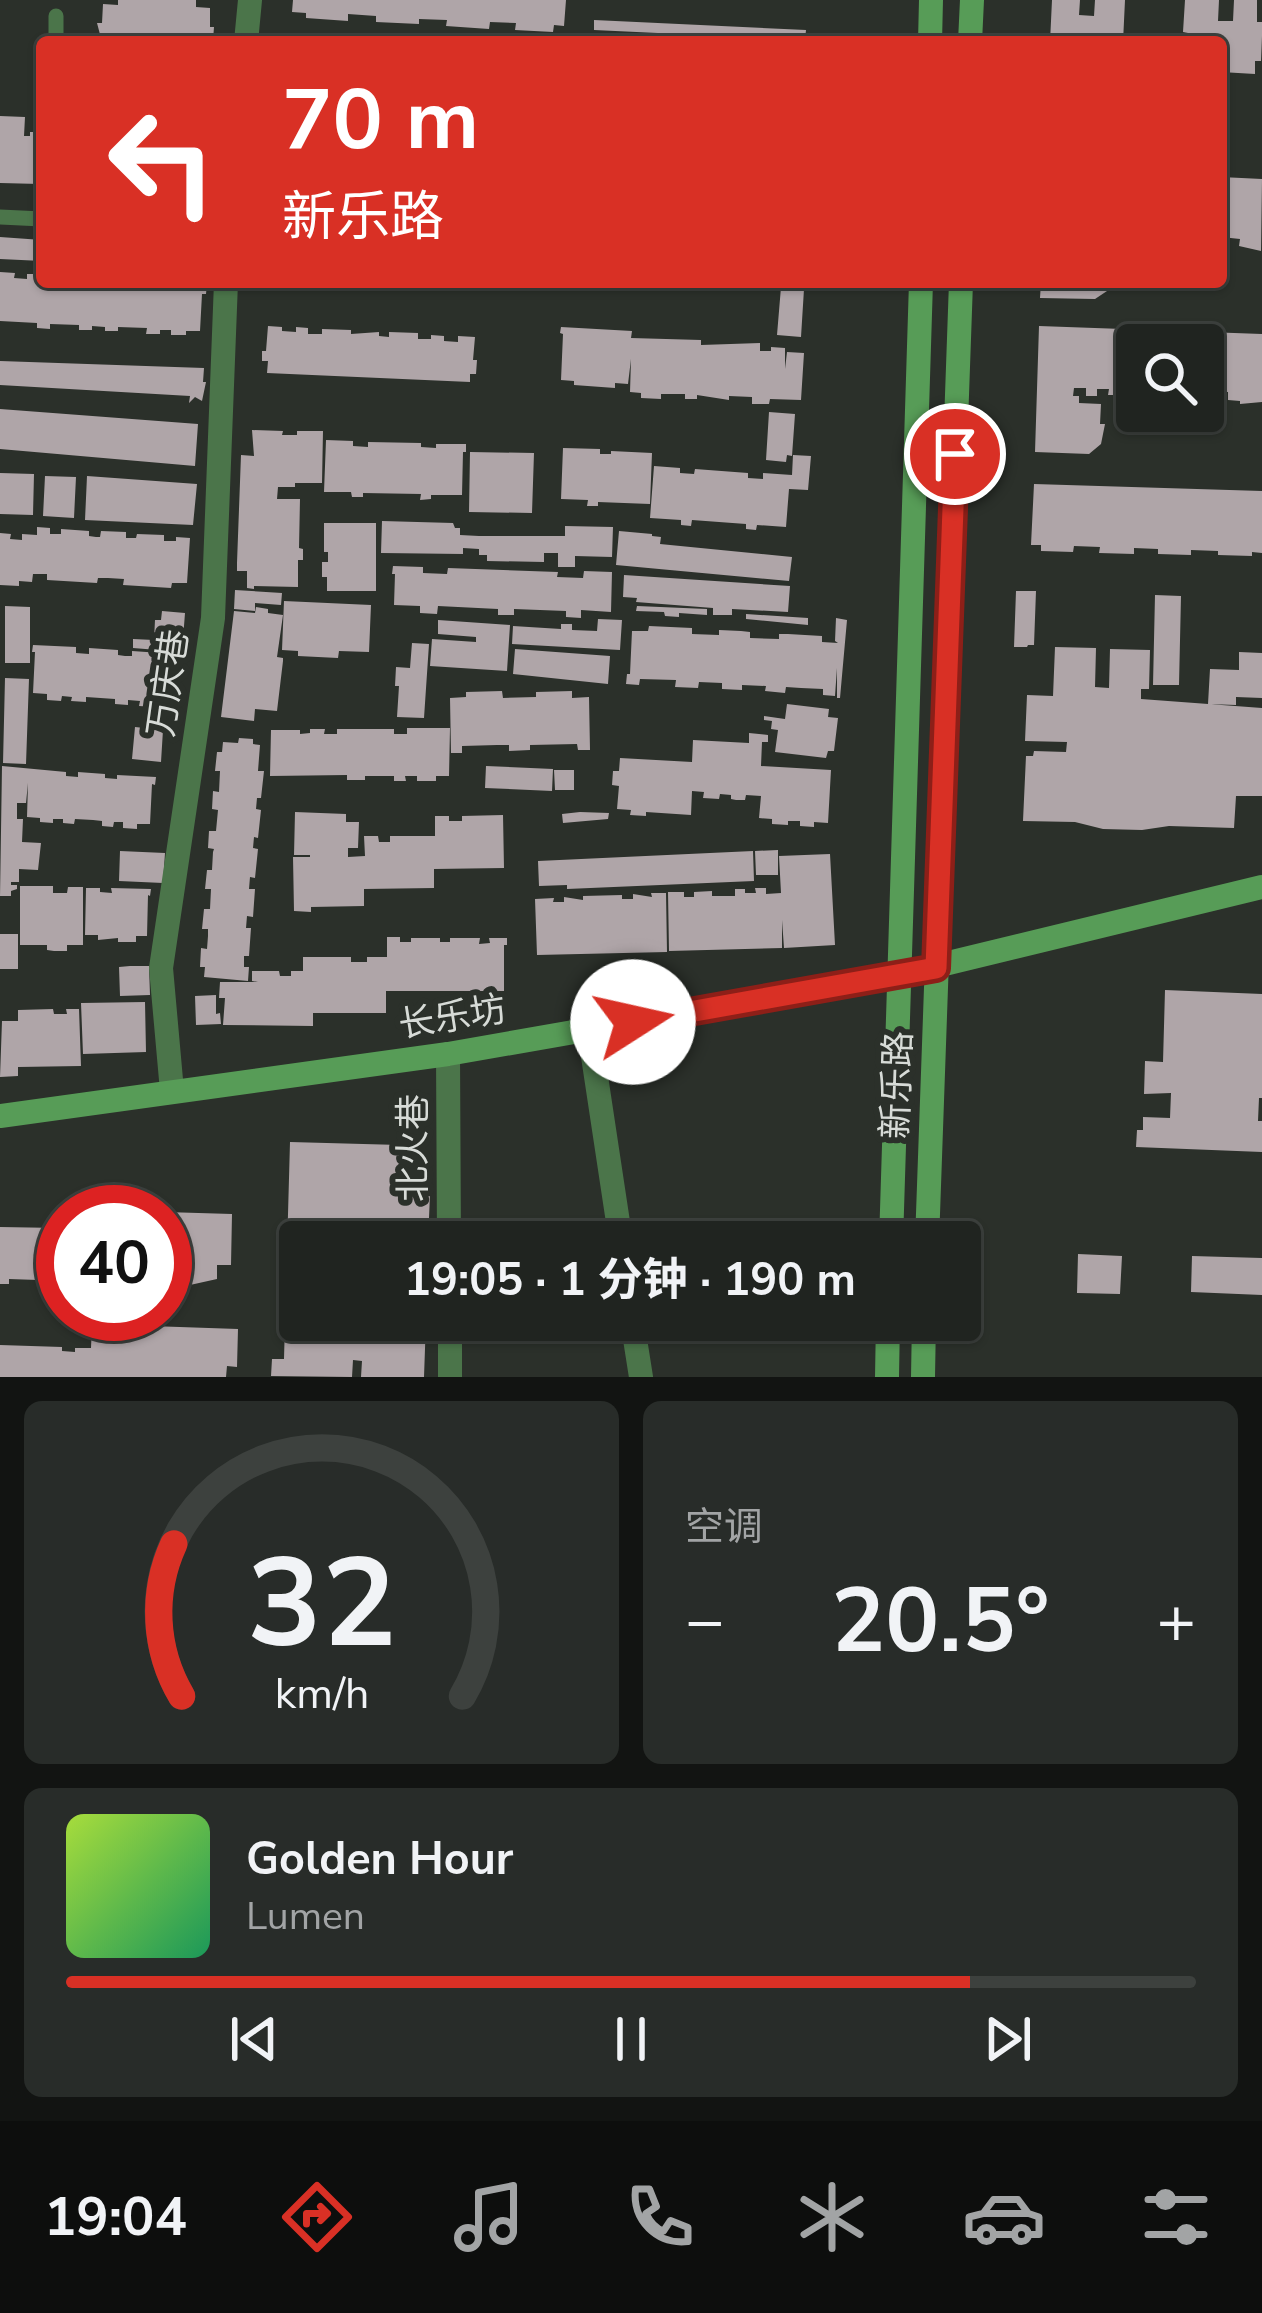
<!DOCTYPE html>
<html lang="zh">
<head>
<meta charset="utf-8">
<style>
  :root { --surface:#202420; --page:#282c29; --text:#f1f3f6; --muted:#a2a4a5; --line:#3d413e; --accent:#d93025 }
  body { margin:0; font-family:"Nunito Sans","Noto Sans SC",sans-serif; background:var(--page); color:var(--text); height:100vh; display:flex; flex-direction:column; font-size:45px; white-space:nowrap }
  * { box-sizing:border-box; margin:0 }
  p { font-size:39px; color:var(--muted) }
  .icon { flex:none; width:66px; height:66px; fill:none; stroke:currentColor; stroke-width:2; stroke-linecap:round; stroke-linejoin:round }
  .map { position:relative; height:1377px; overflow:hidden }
  .details { display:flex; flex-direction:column; gap:24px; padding:24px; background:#121412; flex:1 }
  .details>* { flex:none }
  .banner { position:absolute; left:36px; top:36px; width:1191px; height:252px; border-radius:12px; box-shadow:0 3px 9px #0004,0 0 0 3px var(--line); background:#d93025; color:#fff; overflow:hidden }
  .controls { position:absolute; left:1116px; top:324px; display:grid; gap:24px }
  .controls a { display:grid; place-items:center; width:108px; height:108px; border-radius:12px; background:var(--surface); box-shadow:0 3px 9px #0004,0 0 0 3px var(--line); font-size:60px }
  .speed { position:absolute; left:36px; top:1185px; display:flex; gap:24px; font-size:60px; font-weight:700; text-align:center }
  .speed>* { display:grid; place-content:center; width:156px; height:156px; border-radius:50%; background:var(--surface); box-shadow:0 3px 9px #0004,0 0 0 3px var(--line); line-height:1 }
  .speed .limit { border:18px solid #d22; background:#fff; color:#111 }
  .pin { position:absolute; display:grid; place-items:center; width:102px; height:102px; color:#fff; margin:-51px; border:6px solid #fff; border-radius:50%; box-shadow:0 3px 12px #0007 }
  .me { position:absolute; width:132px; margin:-66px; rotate:80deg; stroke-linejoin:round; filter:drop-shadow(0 0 9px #0008) }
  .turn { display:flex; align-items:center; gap:42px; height:252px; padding:0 48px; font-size:54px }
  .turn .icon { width:156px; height:156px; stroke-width:2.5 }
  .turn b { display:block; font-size:84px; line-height:102px }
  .big { font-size:90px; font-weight:700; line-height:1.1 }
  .details .card { flex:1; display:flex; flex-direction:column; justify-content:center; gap:18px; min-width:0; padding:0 42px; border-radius:18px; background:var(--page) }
  .details .dial { align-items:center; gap:0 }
  .dial svg { height:312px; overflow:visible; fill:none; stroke:var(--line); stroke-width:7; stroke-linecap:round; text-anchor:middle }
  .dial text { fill:var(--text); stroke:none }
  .song { display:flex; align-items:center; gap:36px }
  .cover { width:144px; height:144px; border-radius:18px; background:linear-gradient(135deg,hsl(80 70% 55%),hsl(150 70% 35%)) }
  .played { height:12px; border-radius:6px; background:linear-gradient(90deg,var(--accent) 80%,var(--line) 80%) }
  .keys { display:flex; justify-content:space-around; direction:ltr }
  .heat { display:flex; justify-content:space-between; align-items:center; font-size:66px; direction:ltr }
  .details .tiles { flex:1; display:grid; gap:24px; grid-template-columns:1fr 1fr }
  .card:last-child { grid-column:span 2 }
  .trip { position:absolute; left:279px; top:1221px; width:702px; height:120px; border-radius:12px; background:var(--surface); box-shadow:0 3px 9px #0004,0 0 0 3px var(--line); font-weight:700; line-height:120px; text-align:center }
  .tabs { display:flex; height:192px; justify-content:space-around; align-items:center; background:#0d0e0d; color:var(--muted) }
  .tabs .icon { width:84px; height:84px }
  .tabs .active { color:var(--accent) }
  .tabs b { font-size:54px; color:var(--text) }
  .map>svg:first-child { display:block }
</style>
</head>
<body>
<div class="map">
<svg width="1262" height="1377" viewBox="0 0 1262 1377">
  <rect width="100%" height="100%" fill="#2b302a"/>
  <!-- building -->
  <path fill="#afa5a8" d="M118 0H196V7L210 8V27H214L213 40 102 42 97 23H102L103 4 118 5Z
    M293 0H566L564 26 554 25 553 32 515 30 516 23 490 22 489 29 446 26 447 20 419 19V24L376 22V16L348 14V21L306 18V13L292 12Z
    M1052 0H1080L1079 15 1094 16 1095 0H1125L1123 42H1050Z
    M1185 0H1219L1218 21H1233L1234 0H1257V22H1262V36L1261 61H1255V74L1221 72V42H1188V33L1183 32Z
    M594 20 806 30 805 40 594 30Z
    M0 116 25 117 24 136H30V132H42L40 184 0 183Z
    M1221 177 1262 179 1261 251 1239 246 1240 239 1221 237Z
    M0 237 42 240V261L0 259Z
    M0 272 15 273 14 278 27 279V274H42V282H176V285L189 286V282L207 283 206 294H202L200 331H186V335H171V330H160V334H146L147 328 118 327V331H105V327L92 326V330H79V325L50 324V329L37 328V323L0 321Z
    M1041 282H1110V289L1095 299 1040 298Z
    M781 287 804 289 801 337 777 335Z
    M268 326 282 327V331L296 332V327L308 328V334H322V329L351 330V334L379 332V336L389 337V332L418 333V339H431V335L444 336V341L458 342V336L475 337 473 360H477L476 374H470V382L267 373 268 361H262V351H266Z
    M1039 326 1262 334V402L1240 404V401L1228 400V392L1203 391V345H1137V396H1131V400H1121V395H1108L1109 389H1097V396H1086V388H1074L1073 396H1079V403L1101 404 1100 424H1105L1101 444 1089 454 1035 452Z
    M561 327 632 331 631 338 701 340V345L760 343V351H771V347L785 348V369L787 352 804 353 801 400 770 399 769 404H752V397L729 396V400L697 395V399H685V394H661V399L641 398V393L630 392 631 359 628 384 615 383V388L574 385V381L561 380 563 334 560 333Z
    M0 361 204 368 203 382H206L202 401 195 397 189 403 190 396 0 385Z
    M0 409 198 424 195 466 0 449Z
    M769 412 795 414 792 456 787 455 786 462 766 460Z
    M252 430 283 431 282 435H297V431H323L322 483H295V487H278L277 499H300L299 548 303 549V560H298V587L254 586V589L247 588V571H237V563L252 564 237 563 241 455 254 456Z
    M326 440 353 441V446L368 447V442L421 443V447L436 448V444H466V452H463L462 495H431V499L420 500 421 494 363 493V497H352L351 492H324Z
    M563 448 600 449V454H611V451L652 453 650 504 598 502V506H587L588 500 561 499Z
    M470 452 534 453 532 513 469 512Z
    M793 455 811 456 808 490 789 489 786 527 757 525 756 530 746 529V524L692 520 691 526 681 525V520L650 518 654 466 680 468V473L694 474 695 469 748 473V478L763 479V473L792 475Z
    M0 473 34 474 33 515 0 514Z
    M45 476 76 477 74 518 43 516Z
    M87 476 197 484 193 525 85 520Z
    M1034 484 1262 491V553L1252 552V556L1218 555V551L1191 550V555L1158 554V549L1134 548V554L1099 553 1100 547 1074 546 1073 552 1041 551V545H1031Z
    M382 521 453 523 455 528H460V535L479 536H565V526L613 527 612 557 575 556V567H558V553H544V562L487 561V555H479V549L463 548V554L381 553Z
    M324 523H376V591H327V577H322V562H328V552H324Z
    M37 527 50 528V534H61V529L89 531V536L96 537H100L101 531 126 532V538H136L137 534 164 535V541H176V537L190 538 187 583H172L171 588 123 585 124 579 108 578H98L97 583 47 580V574H33L32 582 19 581V586L0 585V533L11 534 10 539 22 540V534L37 535Z
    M619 531 652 534V536L661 537 660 544 792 557 789 581 616 565Z
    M393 566 423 567V573L447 574 448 568 558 572 557 577 583 578 584 571 612 572 611 612 581 610V618L566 617V611L514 609V615H498V609L438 606 437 614 420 613V606L394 605 395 574H392Z
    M624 575 790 586 788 612 732 609V615H713V608L636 602 637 598 623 597Z
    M235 590 282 593 281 605 255 603V611L234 609Z
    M1016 591H1036L1034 645H1028L1027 647H1014Z
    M1155 595 1181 596 1179 685H1153Z
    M284 601 371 605 369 652 339 651 338 658 298 656V651L282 650Z
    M5 606 30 607V663H5Z
    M637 606 707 609V615L679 613V617L665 616 664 612 636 611Z
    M256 607 268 609V613L283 615 277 657 283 658V661L277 711 255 709 254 721 221 717 234 611 255 613Z
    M162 611 185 613 182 652 133 648V639L154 640 155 620H161Z
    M746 614 808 618V625L746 619Z
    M836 618 847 620 840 698H837V668L835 696 823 695V689L801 688 786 687 785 693 765 691 766 686 742 685V690L722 689V683L699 682 698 688 675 687 676 680 640 679 639 685 626 684 627 674H630L632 631H648L649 626 692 628V634L719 635V630L741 631 750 632V638L779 639V634H788L822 636V642L838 643 835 641Z
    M598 619 622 620 620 650 512 644 513 626 561 629V624H572V630L597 631Z
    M438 620 510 625 507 671 430 666 432 639 476 642V637L438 634Z
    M412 643 429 644 424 718 397 717 399 686H395L396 667 410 668Z
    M33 645 76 647V653L89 654V648L118 650V655L125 656H132V651L175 654 174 661H171L168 703 154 702V707L139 706 140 701 128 700V705L115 704V699L86 697V702L71 701 72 697 62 696 61 701 47 700V694L33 693 35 652H32Z
    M1055 647 1096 648 1095 687 1109 688 1110 649 1150 650 1149 689H1141V699L1262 708V796H1236L1234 828 1169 826 1142 830 1103 829 1075 822 1023 821 1026 756H1033L1034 751 1066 752 1067 742 1025 741 1027 695 1053 696Z
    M515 649 610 656 608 684 513 674Z
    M1239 652 1262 653V698L1236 697V705L1208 704 1210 669 1239 670Z
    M5 678 29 679 26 764 3 763Z
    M502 691 503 698 536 697V692L572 691V698L589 697 590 750H578L577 744 530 745V750L509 751V745H497L462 746V753H451L450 698 466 697V692Z
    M787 704 829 709 828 717 838 718 834 751H828L826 758 775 752 778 730 771 729 772 721 764 720V716L785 719Z
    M135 727 163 730 161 762 132 759Z
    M407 728H450L449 776H436V781H417V776H405L406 781H394V776H365V780H347V775L270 776 271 730H300V734L310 733V729H325L324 734H337V729H394V734H407Z
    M749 733 768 735V742H762L761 766 831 770 828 823 814 822V827L800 826V821H788V825L772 824V819L759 818 761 796 746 795 745 800H736L731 799V795L720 794 719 799 703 798 704 792 692 791 691 815 646 812V816L630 815 631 810 617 809 619 786 612 785 613 771H619L620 758 692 762 693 740 749 743Z
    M239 738 253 739V744L260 745 258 771H264L261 798H257L256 809 261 810 258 838 254 837 253 848 258 849 255 878 250 877 249 889H255L253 917 247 916 246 928H251L249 956H244V967H249L248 981 204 977 205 967H200L201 948 207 949 208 936V929H202L204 909H210L211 889H205L207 870H212L213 852 214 849 208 848 209 831H216L218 810 212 809 213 791 219 792 220 771H215L217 752H222L223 742 238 743Z
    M2 766 66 772V776L78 777V772L105 774V778L117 779V775L156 777 155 785 152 784 150 824H137V829L123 828V822H114L113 827 102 826V821L93 820 75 819 74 824 63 823V819H53V823L40 822V818L27 817 28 783 26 803H17V819H23L22 842 41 843 38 870 19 869V882H11V885H17V889L11 891V896H0Z
    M486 766 553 769 552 791 485 788Z
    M554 770H574V790H555Z
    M295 812 346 814V822H359L358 848H348V857L365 856 364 836H378L379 842H390V836H435V816H449V821H462V816L503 815 504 868 434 869V888L364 889V906L311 907V912L294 911 293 857H310V855H294Z
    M580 812 609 813 608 819 563 823 562 814Z
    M778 850V875H756L755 851Z
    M120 851 165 853 163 883 119 881Z
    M753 851 754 881 567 889V885L539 886 538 861Z
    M830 854 835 945 784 948 782 920V948L669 951 668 892H684V897H694V892L712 891V896H735V889H745V893H756L755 888H766V894L781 893 779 856Z
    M20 886H53V893H67L68 887H83V945H67V951H54L47 950V945H20Z
    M86 888H100V892L112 893 111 888 151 889 150 896 148 895 147 936H136V942H118V938L98 940V935H85Z
    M651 893H666L667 952 537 955 535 899 554 898 553 902H564V897L583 900V896L622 895V899H633V894L652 897Z
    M0 934H18V969H0Z
    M387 937H400V942H411V938H440V942H450V938H480L479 944 490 943 489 938H507V945H504V991H386V1013H313V1026L223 1025 225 998H219L220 982H258L252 981V971H279L280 976H291V971H303V957H351V962H367V957H387Z
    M130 966H149L150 995 120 996 119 967Z
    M1165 990 1262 994V1098H1259L1258 1121H1262V1152L1136 1147 1137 1130H1143V1117L1170 1118 1171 1093 1144 1094 1145 1061 1163 1062Z
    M216 995V1014L220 1013 221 1024 196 1025 195 996Z
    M145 1002 146 1052 83 1054 81 1003Z
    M53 1009 54 1014H67L66 1009H79L81 1066 18 1067V1076L0 1077 2 1021H18V1010Z
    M290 1142 400 1145 399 1158 430 1194 428 1242H300V1320H426L424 1377H361L362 1361 353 1360 352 1377 271 1376 272 1359H284Z
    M165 1212 232 1214 231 1265H217V1279L190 1285 194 1264H191V1268H188V1285H176L177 1263H165Z
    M63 1226V1281L53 1280 52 1286H38V1280L9 1279V1284H0V1227L59 1228V1236Z
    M1078 1254 1122 1256 1120 1294 1077 1293Z
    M1192 1256 1262 1258V1295L1191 1292Z
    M92 1324 238 1329 237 1367 227 1366 226 1377H0V1345L62 1347V1351L75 1352V1348H91Z"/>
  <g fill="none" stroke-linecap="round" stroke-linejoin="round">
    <!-- lane -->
    <path stroke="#4b754a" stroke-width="15" d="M56 16V42
      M0 217 42 219"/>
    <!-- street -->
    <path stroke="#4b754a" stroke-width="24" d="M246 42 250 0
      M589 1030 621 1242
      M448 1054 449 1242
      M172 1091 161 968 213 618 226 282
      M450 1320V1377
      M632 1320 641 1377"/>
    <!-- secondary -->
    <path stroke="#579c57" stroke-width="24" d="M930 42 931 0
      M970 42 972 0
      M0 1116 448 1054 899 975 1262 887
      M891 1242 921 282
      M927 1242 961 282
      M887 1377 888 1320
      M923 1377 924 1320"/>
  </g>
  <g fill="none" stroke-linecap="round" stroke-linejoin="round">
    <!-- route casing -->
    <g stroke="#8d1f18" stroke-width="30">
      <path id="route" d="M633 1022 936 968 955 454"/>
    </g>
    <!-- route -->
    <use href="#route" stroke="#d93025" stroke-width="21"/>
  </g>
  <g text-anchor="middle" stroke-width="12" stroke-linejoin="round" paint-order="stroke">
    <!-- street labels -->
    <g font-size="36" fill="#d7dbd7" stroke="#2b302a">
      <text transform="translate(167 683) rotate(-82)" y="13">万庆巷</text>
      <text transform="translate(452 1016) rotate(-9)" y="13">长乐坊</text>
      <text transform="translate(896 1085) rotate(-88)" y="13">新乐路</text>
      <text transform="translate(412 1148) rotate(-90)" y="13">北火巷</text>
    </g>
  </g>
</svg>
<div class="controls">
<a><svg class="icon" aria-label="search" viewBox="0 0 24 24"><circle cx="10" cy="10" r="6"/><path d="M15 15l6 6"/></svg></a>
</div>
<div class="speed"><div class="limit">40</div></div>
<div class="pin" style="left:955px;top:454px;background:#d93025"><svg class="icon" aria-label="arrive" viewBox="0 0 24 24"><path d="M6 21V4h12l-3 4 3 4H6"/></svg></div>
<svg class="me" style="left:633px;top:1022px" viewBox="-20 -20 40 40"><circle r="19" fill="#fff"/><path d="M0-13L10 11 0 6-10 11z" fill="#d93025"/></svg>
<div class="trip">19:05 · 1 分钟 · 190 m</div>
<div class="banner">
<div class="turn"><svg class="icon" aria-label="left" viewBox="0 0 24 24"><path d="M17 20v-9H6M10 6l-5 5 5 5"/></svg><div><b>70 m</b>新乐路</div></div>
</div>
</div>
<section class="details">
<div class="tiles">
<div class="card dial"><svg viewBox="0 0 100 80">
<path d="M14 69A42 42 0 1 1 86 69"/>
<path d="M14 69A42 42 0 0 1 12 30" stroke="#d93025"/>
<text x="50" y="56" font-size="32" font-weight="700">32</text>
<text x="50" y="72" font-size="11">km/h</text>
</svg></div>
<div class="card"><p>空调</p>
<div class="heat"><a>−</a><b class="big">20.5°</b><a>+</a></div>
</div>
<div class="card">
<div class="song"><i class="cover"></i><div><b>Golden Hour</b><p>Lumen</p></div></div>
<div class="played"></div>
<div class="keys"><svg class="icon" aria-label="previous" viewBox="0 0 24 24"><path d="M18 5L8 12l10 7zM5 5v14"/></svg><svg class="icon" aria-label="pause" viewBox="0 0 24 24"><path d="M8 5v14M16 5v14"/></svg><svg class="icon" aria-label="next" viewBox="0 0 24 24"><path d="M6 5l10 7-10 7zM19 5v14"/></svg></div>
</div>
</div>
</section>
<nav class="tabs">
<b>19:04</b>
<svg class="icon active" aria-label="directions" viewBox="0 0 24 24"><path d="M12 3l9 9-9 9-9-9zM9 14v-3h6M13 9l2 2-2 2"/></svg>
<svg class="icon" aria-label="music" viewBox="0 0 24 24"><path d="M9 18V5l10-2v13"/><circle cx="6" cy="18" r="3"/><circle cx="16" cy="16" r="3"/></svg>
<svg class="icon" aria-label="phone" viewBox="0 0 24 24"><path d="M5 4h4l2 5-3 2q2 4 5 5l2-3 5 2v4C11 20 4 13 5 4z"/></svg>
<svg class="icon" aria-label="climate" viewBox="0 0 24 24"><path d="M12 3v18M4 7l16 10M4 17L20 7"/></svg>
<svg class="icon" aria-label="car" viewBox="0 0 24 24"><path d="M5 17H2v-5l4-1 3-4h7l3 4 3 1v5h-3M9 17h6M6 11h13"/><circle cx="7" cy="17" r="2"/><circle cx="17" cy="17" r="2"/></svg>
<svg class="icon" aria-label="filters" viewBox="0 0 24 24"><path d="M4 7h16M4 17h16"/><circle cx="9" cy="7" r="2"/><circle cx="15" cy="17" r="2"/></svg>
</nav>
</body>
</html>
